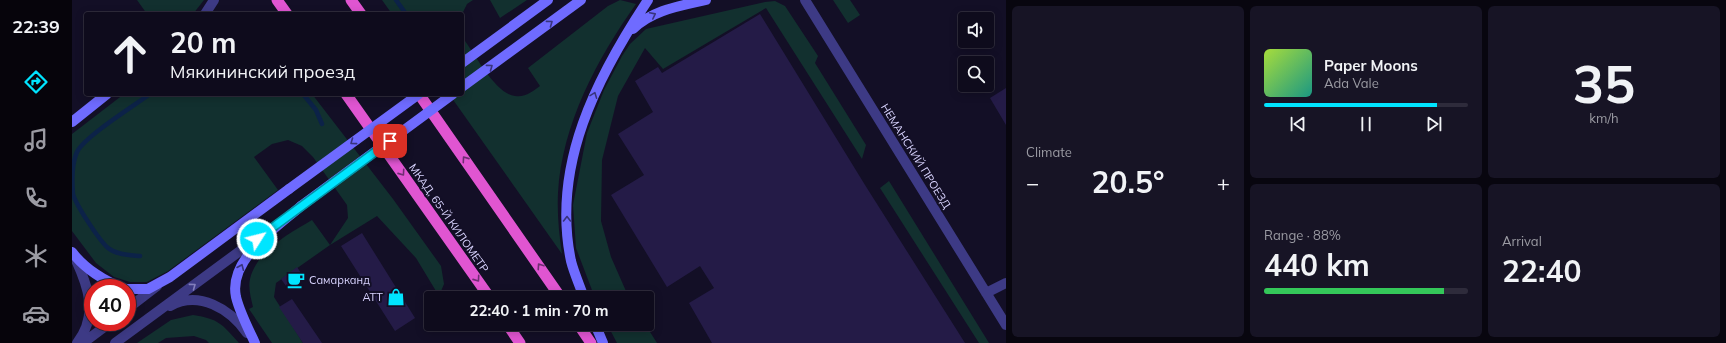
<!DOCTYPE html>
<html lang="en">
<head>
<meta charset="utf-8">
<style>
  :root { --surface:#0e0b1c; --page:#171425; --text:#f1f3f6; --muted:#9b9ba3; --line:#2e2b3b; --accent:#00e5ff }
  body { margin:0; font-family:Mulish,sans-serif; background:var(--page); color:var(--text); height:100vh; display:flex; flex-direction:column; font-size:15px; white-space:nowrap }
  * { box-sizing:border-box; margin:0 }
  p { font-size:13px; color:var(--muted) }
  .icon { flex:none; width:22px; height:22px; fill:none; stroke:currentColor; stroke-width:2; stroke-linecap:round; stroke-linejoin:round }
  .map { position:relative; flex:1; overflow:hidden }
  .sheet { display:flex; flex-direction:column; gap:6px; padding:6px; background:#08060f; width:720px }
  .sheet>* { flex:none }
  .banner { position:absolute; left:12px; top:12px; width:380px; height:84px; border-radius:4px; box-shadow:0 2px 10px #0003,0 0 0 1px var(--line); background:#0e0b1c; color:var(--text); overflow:hidden }
  .tools { position:absolute; left:886px; top:12px; display:grid; gap:8px }
  .tools a { display:grid; place-items:center; width:36px; height:36px; border-radius:4px; background:var(--surface); box-shadow:0 2px 10px #0003,0 0 0 1px var(--line); font-size:20px }
  .speed { position:absolute; left:12px; top:279px; display:flex; gap:8px; font-size:20px; font-weight:700; text-align:center }
  .speed>* { display:grid; place-content:center; width:52px; height:52px; border-radius:50%; background:var(--surface); box-shadow:0 2px 10px #0003,0 0 0 1px var(--line); line-height:1 }
  .speed .limit { border:6px solid #d22; background:#fff; color:#111 }
  .pin { position:absolute; display:grid; place-items:center; width:34px; height:34px; color:#fff; margin:-17px; border-radius:8px; box-shadow:0 2px 6px #0006 }
  .me { position:absolute; width:44px; margin:-22px; rotate:54deg; stroke-linejoin:round; filter:drop-shadow(0 0 3px #0008) }
  .turn { display:flex; align-items:center; gap:14px; height:84px; padding:0 20px; font-size:18px }
  .turn .icon { width:52px; height:52px; stroke-width:2.5 }
  .turn b { display:block; font-size:28px; line-height:34px }
  .big { font-size:30px; font-weight:700; line-height:1.1 }
  .sheet .tile { flex:1; display:flex; flex-direction:column; justify-content:center; gap:6px; min-width:0; padding:0 14px; border-radius:6px; background:var(--page) }
  .sheet .dial { align-items:center; gap:0 }
  .dial b { font-size:52px; line-height:1 }
  .song { display:flex; align-items:center; gap:12px }
  .cover { width:48px; height:48px; border-radius:6px; background:linear-gradient(135deg,hsl(80 70% 55%),hsl(170 70% 35%)) }
  .played { height:4px; border-radius:2px; background:linear-gradient(90deg,var(--accent) 85%,var(--line) 85%) }
  .keys { display:flex; justify-content:space-around; direction:ltr }
  .heat { display:flex; justify-content:space-between; align-items:center; font-size:22px; direction:ltr }
  .charge { height:6px; border-radius:3px; background:linear-gradient(90deg,#34c759 88%,var(--line) 0) }
  .sheet .tiles { flex:1; display:grid; gap:6px; grid-template-columns:repeat(3,1fr) }
  .tile:first-child { grid-row:span 2 }
  .trip { position:absolute; left:352px; top:291px; width:230px; height:40px; border-radius:4px; background:var(--surface); box-shadow:0 2px 10px #0003,0 0 0 1px var(--line); font-weight:700; line-height:40px; text-align:center }
  main { display:flex; flex:1; min-height:0 }
  .dock { display:flex; flex-direction:column; width:72px; justify-content:space-around; align-items:center; background:#06040b; color:var(--muted) }
  .dock .icon { width:28px; height:28px }
  .dock .selected { color:var(--accent) }
  .dock b { font-size:18px; color:var(--text) }
  .map>svg:first-child { display:block }
</style>
</head>
<body>
<main>
<nav class="dock">
<b>22:39</b>
<svg class="icon selected" aria-label="directions" viewBox="0 0 24 24"><path d="M12 3l9 9-9 9-9-9zM9 14v-3h6M13 9l2 2-2 2"/></svg>
<svg class="icon" aria-label="music" viewBox="0 0 24 24"><path d="M9 18V5l10-2v13"/><circle cx="6" cy="18" r="3"/><circle cx="16" cy="16" r="3"/></svg>
<svg class="icon" aria-label="phone" viewBox="0 0 24 24"><path d="M5 4h4l2 5-3 2q2 4 5 5l2-3 5 2v4C11 20 4 13 5 4z"/></svg>
<svg class="icon" aria-label="climate" viewBox="0 0 24 24"><path d="M12 3v18M4 7l16 10M4 17L20 7"/></svg>
<svg class="icon" aria-label="car" viewBox="0 0 24 24"><path d="M5 17H2v-5l4-1 3-4h7l3 4 3 1v5h-3M9 17h6M6 11h13"/><circle cx="7" cy="17" r="2"/><circle cx="17" cy="17" r="2"/></svg>
</nav>
<div class="map">
<svg width="934" height="343" viewBox="0 0 934 343">
  <rect width="100%" height="100%" fill="#130f26"/>
  <!-- green -->
  <path fill="#12302f" d="M65 0H132L121 14H75Z
    M310 0H401L395 4 390 14H320Z
    M418 0H455L428 18Z
    M548 0 564 4C525 59 490 124 486 193 485 213 487 234 490 254L377 94H390V34L393 41C404 56 424 94 443 96 453 98 461 91 468 86L456 68 536 6Z
    M761 0H778L788 15 776 23Z
    M703 1 713 6 746 56 743 63 794 145 790 159 694 8 591 69 573 48 546 96 530 160 529 221 539 257 557 298H523L504 248 501 205 515 133 532 90 550 56 558 44 574 29 693 2Z
    M52 94H240L321 199 369 266 372 284 367 296 344 258 305 216 258 245 204 283 202 297 231 343H200L177 309 181 307C179 298 176 288 178 279 185 250 217 234 240 220L258 245 276 218 275 205 241 157 230 146 216 140 200 144 182 157 206 190 96 271 75 282H58L42 277 24 263 0 231V134Z
    M817 181 917 343H907L808 188Z
    M121 315C147 319 150 324 167 343H137L134 340 122 336 94 338 86 343H65L99 320Z
    M535 324H573L585 343H545Z"/>
  <g fill="none" stroke-linecap="round" stroke-linejoin="round">
    <!-- stream -->
    <path stroke="#0c2248" stroke-width="4.5" d="M324 0 334 14
      M231 94 244 110 250 124
      M68 256C57 255 45 255 36 248 27 240 4 205 1 194 0 182 0 163 5 152 12 137 63 105 78 94"/>
  </g>
  <!-- building -->
  <path fill="#241b47" d="M688 14 793 185 893 343H640L617 303 642 288 628 266 595 287 539 195 572 175 546 134 581 112 563 81 586 67 590 73Z
    M934 88V125L918 98Z
    M290 233 343 318 323 331 269 246Z
    M225 267 233 279 217 290 209 279Z
    M220 299 250 343H231L207 307Z"/>
  <g fill="none" stroke-linecap="round" stroke-linejoin="round">
    <!-- tertiary -->
    <path stroke="#3d3a85" stroke-width="10" d="M733 0 934 325
      M133 14 142 0
      M2 256C16 285 27 315 5 343
      M914 293 934 283
      M98 306C127 290 158 309 175 333
      M55 309 85 286
      M11 343 39 322
      M43 343 191 234"/>
    <!-- secondary -->
    <path stroke="#6f6bff" stroke-width="10" d="M561 29C580 10 608 6 634 0
      M390 63 476 0
      M390 87 509 0
      M0 122 35 94
      M0 252C12 268 33 282 52 288
      M55 289H76L98 277 217 189
      M512 298C508 286 502 273 499 261 479 165 525 77 576 0
      M523 324 531 343
      M183 343C176 328 168 313 164 297 156 259 204 228 229 206"/>
    <!-- trunk -->
    <path stroke="#e055d1" stroke-width="11" d="M205 0 215 14
      M279 0 289 14
      M274 94 418 298
      M347 94 489 298
      M435 324 448 343
      M506 324 519 343"/>
    <!-- secondary-bridge -->
    <path stroke="#6f6bff" stroke-width="10" d="M217 189 347 94
      M229 206 381 94"/>
  </g>
  <!-- one-way arrows -->
  <defs><path id="oneway-chevron" d="M-2-3.5L2.5 0L-2 3.5" fill="none" stroke-width="1.6" stroke-linecap="round" stroke-linejoin="round"/></defs>
  <g stroke="#38347d">
    <use href="#oneway-chevron" transform="translate(581 15) rotate(-27)"/>
    <use href="#oneway-chevron" transform="translate(478 23) rotate(-36)"/>
    <use href="#oneway-chevron" transform="translate(418 67) rotate(-36)"/>
    <use href="#oneway-chevron" transform="translate(522 95) rotate(-69)"/>
    <use href="#oneway-chevron" transform="translate(281 142) rotate(144)"/>
    <use href="#oneway-chevron" transform="translate(495 219) rotate(-90)"/>
    <use href="#oneway-chevron" transform="translate(169 267) rotate(-67)"/>
  </g>
  <g stroke="#6f2e73">
    <use href="#oneway-chevron" transform="translate(393 159) rotate(-125)"/>
    <use href="#oneway-chevron" transform="translate(330 173) rotate(55)"/>
    <use href="#oneway-chevron" transform="translate(468 266) rotate(-124)"/>
    <use href="#oneway-chevron" transform="translate(405 279) rotate(55)"/>
  </g>
  <use stroke="#837fbc" href="#oneway-chevron" transform="translate(121 286) rotate(-36)"/>
  <g fill="none" stroke-linecap="round" stroke-linejoin="round">
    <!-- route casing -->
    <g stroke="#0095a6" stroke-width="10">
      <path id="route" d="M185 239 318 141"/>
    </g>
    <!-- route -->
    <use href="#route" stroke="#00e5ff" stroke-width="7"/>
  </g>
  <!-- icons -->
  <defs>
    <g id="cafe-bare" transform="scale(1.38)"><path d="M-5.5-4.5H6V0H3Q3 3.5 0 3.5H-2.5Q-5.5 3.5-5.5 0ZM3-3.2v2h1.7v-2ZM-6 4.5H4V6H-6Z" fill="#00e5ff" stroke="#130f26" stroke-width="2.5" paint-order="stroke"/></g>
    <g id="shop-bare" transform="scale(1.38)"><path d="M-5-2.5h2.3a2.7 3.5 0 0 1 5.4 0H5L5.5 6h-11ZM-1.5-2.5h3a1.5 2.3 0 0 0-3 0Z" fill="#00e5ff" stroke="#130f26" stroke-width="2.5" paint-order="stroke"/></g>
  </defs>
  <g fill-rule="evenodd">
    <use href="#cafe-bare" x="224" y="280"/>
    <use href="#shop-bare" x="324" y="297"/>
  </g>
  <g text-anchor="middle" stroke-width="4" stroke-linejoin="round" paint-order="stroke">
    <!-- street labels -->
    <g font-size="11" fill="#d9d4ff" stroke="#130f26">
      <text transform="translate(844 156) rotate(58)" y="4">НЕМАНСКИЙ ПРОЕЗД</text>
      <text transform="translate(377 218) rotate(55)" y="4">МКАД, 65-Й КИЛОМЕТР</text>
    </g>
    <!-- poi labels -->
    <g font-size="11" fill="#d9d4ff" stroke="#130f26" text-anchor="start">
      <text x="237" y="284">Самарканд</text>
      <text x="311" y="301" text-anchor="end">АТТ</text>
    </g>
  </g>
</svg>
<div class="tools">
<a><svg class="icon" aria-label="sound" viewBox="0 0 24 24"><path d="M4 9h4l5-4v14l-5-4H4zM17 9q2 3 0 6"/></svg></a>
<a><svg class="icon" aria-label="search" viewBox="0 0 24 24"><circle cx="10" cy="10" r="6"/><path d="M15 15l6 6"/></svg></a>
</div>
<div class="speed"><div class="limit">40</div></div>
<div class="pin" style="left:318px;top:141px;background:#d93025"><svg class="icon" aria-label="arrive" viewBox="0 0 24 24"><path d="M6 21V4h12l-3 4 3 4H6"/></svg></div>
<svg class="me" style="left:185px;top:239px" viewBox="-20 -20 40 40"><circle r="17" fill="#00e5ff" stroke="#fff" stroke-width="3"/><path d="M0-11L8 9 0 5-8 9z" fill="#fff"/></svg>
<div class="trip">22:40 · 1 min · 70 m</div>
<div class="banner">
<div class="turn"><svg class="icon" aria-label="ahead" viewBox="0 0 24 24"><path d="M12 20V5M6 11l6-6 6 6"/></svg><div><b>20 m</b>Мякининский проезд</div></div>
</div>
</div>
<section class="sheet">
<div class="tiles">
<div class="tile"><p>Climate</p>
<div class="heat"><a>−</a><b class="big">20.5°</b><a>+</a></div>
</div>
<div class="tile">
<div class="song"><i class="cover"></i><div><b>Paper Moons</b><p>Ada Vale</p></div></div>
<div class="played"></div>
<div class="keys"><svg class="icon" aria-label="previous" viewBox="0 0 24 24"><path d="M18 5L8 12l10 7zM5 5v14"/></svg><svg class="icon" aria-label="pause" viewBox="0 0 24 24"><path d="M8 5v14M16 5v14"/></svg><svg class="icon" aria-label="next" viewBox="0 0 24 24"><path d="M6 5l10 7-10 7zM19 5v14"/></svg></div>
</div>
<div class="tile dial"><b>35</b><p>km/h</p></div>
<div class="tile"><p>Range · 88%</p><b class="big">440 km</b><div class="charge"></div></div>
<div class="tile"><p>Arrival</p><b class="big">22:40</b></div>
</div>
</section>
</main>
</body>
</html>
